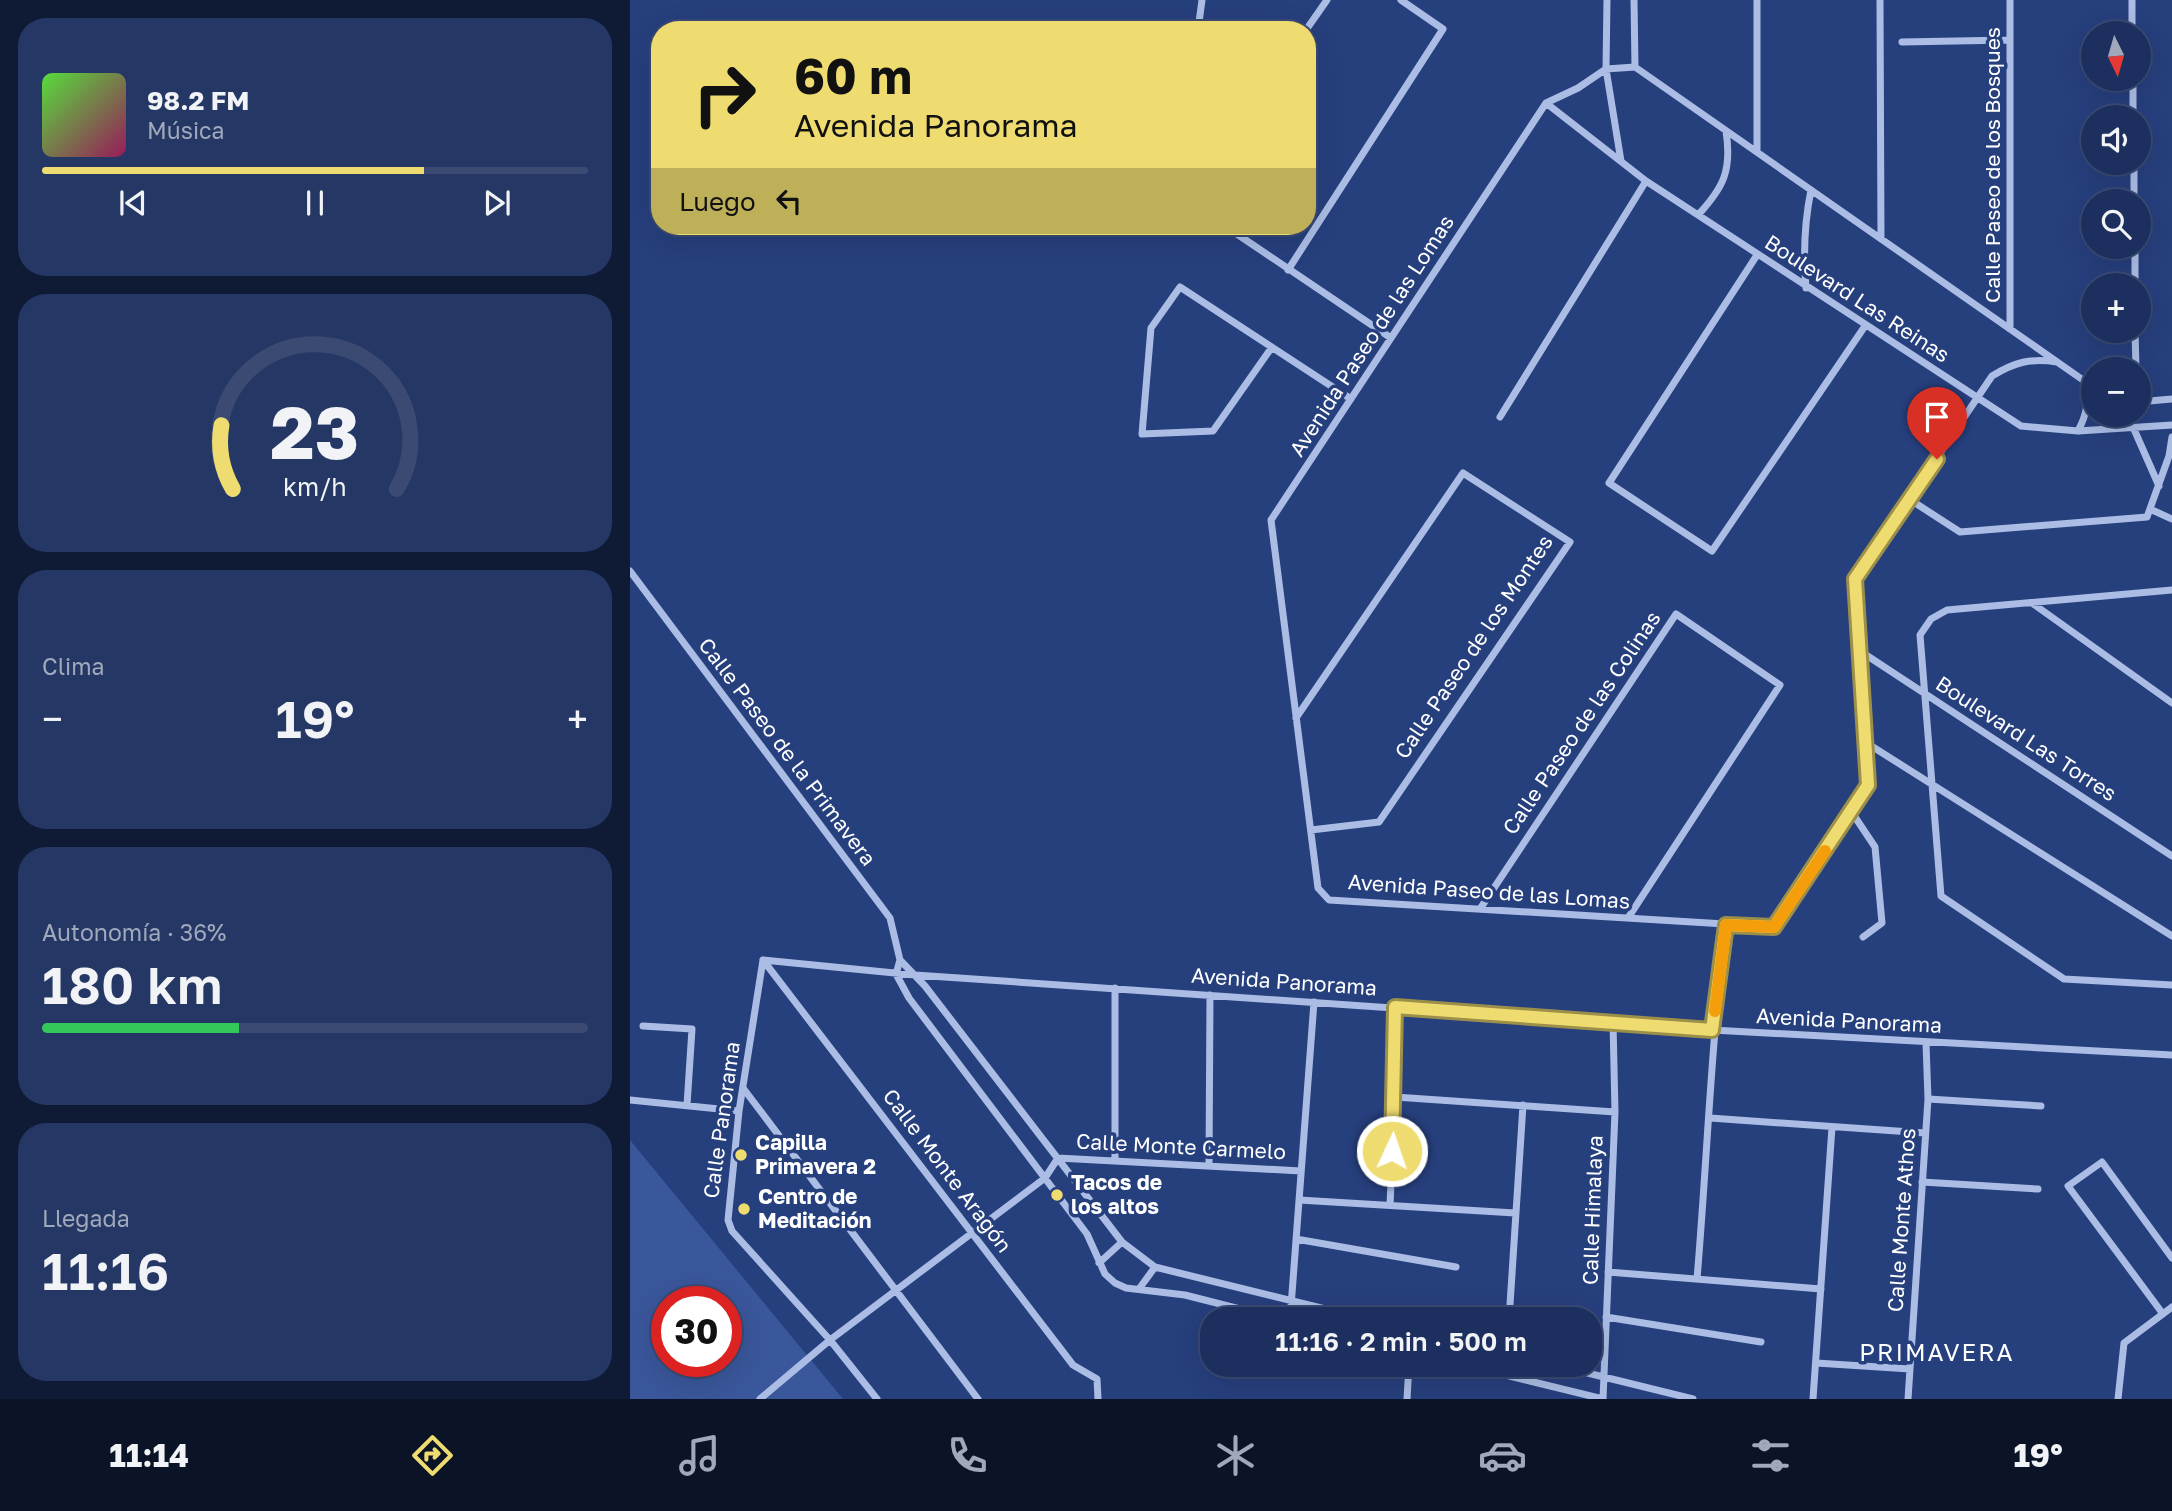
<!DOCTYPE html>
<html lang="es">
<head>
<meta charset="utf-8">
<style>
  :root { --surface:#1c2f5e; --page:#253764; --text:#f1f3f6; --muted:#a0a9bc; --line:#3a4a73; --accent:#eedc70 }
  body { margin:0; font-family:"Golos Text",sans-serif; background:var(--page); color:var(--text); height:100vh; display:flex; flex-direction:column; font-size:26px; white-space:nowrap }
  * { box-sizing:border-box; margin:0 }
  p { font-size:23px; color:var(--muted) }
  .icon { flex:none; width:38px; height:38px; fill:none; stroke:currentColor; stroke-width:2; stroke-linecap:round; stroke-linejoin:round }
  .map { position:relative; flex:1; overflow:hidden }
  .side { display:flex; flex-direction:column; gap:18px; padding:18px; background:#0f1a34; width:630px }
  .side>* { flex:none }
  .top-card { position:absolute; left:21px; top:21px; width:665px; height:214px; border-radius:28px; box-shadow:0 7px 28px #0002,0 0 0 2px var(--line); background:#eedc70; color:#111; overflow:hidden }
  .needle { width:46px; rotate:175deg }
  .fabs { position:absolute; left:1451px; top:21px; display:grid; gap:14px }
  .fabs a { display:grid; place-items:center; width:70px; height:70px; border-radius:50%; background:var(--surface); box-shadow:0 7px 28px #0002,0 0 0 2px var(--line); font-size:35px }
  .speed { position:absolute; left:21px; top:1286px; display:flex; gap:14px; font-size:35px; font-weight:700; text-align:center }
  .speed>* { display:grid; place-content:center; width:91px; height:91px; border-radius:50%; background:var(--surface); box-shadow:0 7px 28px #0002,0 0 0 2px var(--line); line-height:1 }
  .speed .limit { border:10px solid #d22; background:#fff; color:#111 }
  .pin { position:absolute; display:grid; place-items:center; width:60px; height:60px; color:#fff; margin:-72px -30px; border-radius:50% 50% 50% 0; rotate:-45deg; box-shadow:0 0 7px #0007 }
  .pin .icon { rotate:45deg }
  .me { position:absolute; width:77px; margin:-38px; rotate:3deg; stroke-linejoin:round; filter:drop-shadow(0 0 5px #0008) }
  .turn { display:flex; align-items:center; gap:24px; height:147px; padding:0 28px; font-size:32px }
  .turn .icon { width:91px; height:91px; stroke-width:2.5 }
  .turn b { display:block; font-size:49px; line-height:60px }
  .then { display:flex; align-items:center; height:66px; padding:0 28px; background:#0003; gap:14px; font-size:26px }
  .big { font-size:52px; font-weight:600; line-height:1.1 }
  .side .card { flex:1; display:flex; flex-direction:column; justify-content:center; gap:10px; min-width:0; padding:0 24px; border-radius:28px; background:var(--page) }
  .side .dial { align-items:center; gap:0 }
  .dial svg { height:182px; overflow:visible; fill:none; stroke:var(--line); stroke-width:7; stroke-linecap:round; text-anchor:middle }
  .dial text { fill:var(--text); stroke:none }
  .song { display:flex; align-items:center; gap:21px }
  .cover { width:84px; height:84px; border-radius:10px; background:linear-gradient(135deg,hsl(110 70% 55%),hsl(330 70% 35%)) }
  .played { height:7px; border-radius:4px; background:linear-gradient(90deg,var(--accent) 70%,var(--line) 70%) }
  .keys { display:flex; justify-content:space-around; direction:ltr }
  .heat { display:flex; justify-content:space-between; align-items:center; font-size:38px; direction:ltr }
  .charge { height:10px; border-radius:5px; background:linear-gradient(90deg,#34c759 36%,var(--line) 0) }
  .trip { position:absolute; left:570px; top:1307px; width:402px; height:70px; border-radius:28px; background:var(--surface); box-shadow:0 7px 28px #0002,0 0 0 2px var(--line); font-weight:600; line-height:70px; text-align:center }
  .tab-bar { display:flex; height:112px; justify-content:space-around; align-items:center; background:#0b1326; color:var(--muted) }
  .tab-bar .icon { width:49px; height:49px }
  .tab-bar .selected { color:var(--accent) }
  .tab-bar b { font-size:32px; color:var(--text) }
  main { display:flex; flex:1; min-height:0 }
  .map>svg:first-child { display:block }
</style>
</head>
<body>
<main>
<section class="side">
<div class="card">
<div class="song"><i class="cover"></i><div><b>98.2 FM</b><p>Música</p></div></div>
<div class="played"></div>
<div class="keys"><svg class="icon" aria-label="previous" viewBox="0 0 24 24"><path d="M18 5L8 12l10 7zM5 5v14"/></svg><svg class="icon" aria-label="pause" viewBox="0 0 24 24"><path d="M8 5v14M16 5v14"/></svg><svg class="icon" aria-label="next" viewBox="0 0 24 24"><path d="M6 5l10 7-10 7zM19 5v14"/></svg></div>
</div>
<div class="card dial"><svg viewBox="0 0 100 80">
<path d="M14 69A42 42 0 1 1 86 69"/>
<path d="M14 69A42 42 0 0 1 9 41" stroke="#eedc70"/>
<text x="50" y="56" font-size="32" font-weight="700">23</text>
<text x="50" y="72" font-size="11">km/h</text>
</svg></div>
<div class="card"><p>Clima</p>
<div class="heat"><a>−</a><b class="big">19°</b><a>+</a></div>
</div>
<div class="card"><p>Autonomía · 36%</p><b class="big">180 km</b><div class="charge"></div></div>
<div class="card"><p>Llegada</p><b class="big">11:16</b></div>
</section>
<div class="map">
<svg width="1542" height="1399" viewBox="0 0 1542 1399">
  <rect width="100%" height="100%" fill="#263f7d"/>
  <!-- green -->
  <path fill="#3a579b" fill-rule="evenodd" d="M0 1140 213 1399H0ZM37 1302H96V1362H37Z"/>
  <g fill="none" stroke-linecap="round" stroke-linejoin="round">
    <!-- street -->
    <path stroke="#abbde5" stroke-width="7" d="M977 0 976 69 991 161
      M1004 0 1005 67
      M1127 0V152
      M1250 0 1251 239
      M1502 0V33
      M568 30 572 0
      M676 30 697 0
      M1272 42 1380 40
      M1005 67 976 69 948 88 916 103 641 520 688 888 699 900 1144 927 1238 785 1225 579 1362 376C1385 362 1400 358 1427 362
      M1005 67 1463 387
      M1503 79V117
      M916 103 1016 181 1391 426 1448 431 1542 425
      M1504 163V201
      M1068 215C1094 187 1102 170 1096 131
      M595 226 761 338
      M1505 247V285
      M1127 255 979 483 1082 551 1235 326
      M658 270 813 29 771 0
      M1176 288C1173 253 1174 224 1181 190
      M1380 329V0
      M1505 331 1506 369
      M642 347 583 431 512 434 521 328 550 287 721 399
      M1508 402 1542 399
      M870 417 1016 181
      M1503 427 1529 486
      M1448 431C1457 414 1459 401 1456 382
      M1279 499 1330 532 1517 517 1539 456 1542 437
      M1520 509 1542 519
      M0 571 260 918 270 960 266 974 279 998 457 1234 475 1274 485 1283 496 1288 555 1295 653 1320
      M1542 590 1317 610 1301 619 1290 635 1311 896 1434 979 1542 985
      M1402 603 1542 703
      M1230 651 1542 856
      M666 718 833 473 940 542 749 822 681 830
      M1235 742 1542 936
      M1221 811 1245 847 1252 923 1233 937
      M850 909 1046 614 1150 685 998 918
      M133 960 285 975 1082 1030 1542 1055
      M133 960 443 1365 467 1379 468 1399
      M133 960 109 1111 98 1220 102 1231 200 1340 247 1399
      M270 960 295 986 492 1242 525 1267 740 1320
      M13 1026 62 1029 57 1105
      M113 1088 348 1399
      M765 1097 985 1112
      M1298 1099 1411 1106
      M0 1100 109 1111
      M1080 1118 1295 1133
      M485 1160V988
      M579 1166 580 995
      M1292 1182 1408 1189
      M669 1200 885 1213
      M760 1205 765 1097V1007
      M666 1239 826 1267
      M469 1263 492 1242
      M978 1272 1191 1289
      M1067 1279C1077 1161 1081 1042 1096 924
      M509 1289 525 1267
      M1533 1314 1438 1186 1472 1162 1542 1258
      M976 1317 1131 1342
      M660 1320 684 1002
      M879 1320 893 1105
      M1186 1363 1280 1369
      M835 1365 973 1399
      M925 1365 1063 1399
      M130 1399 200 1340 415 1178 428 1158 671 1171
      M777 1399 779 1365
      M973 1399 985 1112 983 1022
      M1183 1399 1202 1127
      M1278 1399 1298 1099 1296 1043
      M1488 1399 1494 1343 1542 1307"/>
  </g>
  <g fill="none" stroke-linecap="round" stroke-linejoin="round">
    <!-- route casing -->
    <g stroke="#9b8f49" stroke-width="18">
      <path id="route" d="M762 1151 765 1007 1082 1030 1096 925 1144 927 1238 785 1225 579 1307 459"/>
    </g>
    <!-- route -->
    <use href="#route" stroke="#eedc70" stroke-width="12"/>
    <!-- slow -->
    <path stroke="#f59e0b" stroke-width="12" d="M1085 1011 1096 925 1144 927 1195 851"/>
  </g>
  <!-- markers -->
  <g fill="#eedc70" stroke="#263f7d" stroke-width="2.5">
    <circle cx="111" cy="1155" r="7"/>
    <circle cx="427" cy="1195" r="7"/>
    <circle cx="114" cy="1209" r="7"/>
  </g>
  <g text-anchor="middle" stroke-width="7" stroke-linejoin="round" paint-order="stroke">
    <!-- street labels -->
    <g font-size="21" fill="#fff" stroke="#263f7d">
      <text transform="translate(1363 165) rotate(-90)" y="7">Calle Paseo de los Bosques</text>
      <text transform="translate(1227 299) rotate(33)" y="7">Boulevard Las Reinas</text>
      <text transform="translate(742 336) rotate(-57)" y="7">Avenida Paseo de las Lomas</text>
      <text transform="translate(844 647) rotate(-56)" y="7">Calle Paseo de los Montes</text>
      <text transform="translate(952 723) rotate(-56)" y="7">Calle Paseo de las Colinas</text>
      <text transform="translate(1396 739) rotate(33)" y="7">Boulevard Las Torres</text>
      <text transform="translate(157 752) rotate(53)" y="7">Calle Paseo de la Primavera</text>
      <text transform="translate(859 892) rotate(4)" y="7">Avenida Paseo de las Lomas</text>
      <text transform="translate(654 982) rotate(4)" y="7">Avenida Panorama</text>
      <text transform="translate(1219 1021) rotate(3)" y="7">Avenida Panorama</text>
      <text transform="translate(92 1120) rotate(-82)" y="7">Calle Panorama</text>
      <text transform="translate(551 1147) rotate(3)" y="7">Calle Monte Carmelo</text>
      <text transform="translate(317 1171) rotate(53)" y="7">Calle Monte Aragón</text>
      <text transform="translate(963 1210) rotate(-88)" y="7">Calle Himalaya</text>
      <text transform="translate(1272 1220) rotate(-86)" y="7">Calle Monte Athos</text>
    </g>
    <!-- poi labels -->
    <g font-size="21" font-weight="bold" fill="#fff" stroke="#263f7d" text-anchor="start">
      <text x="125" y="1150">Capilla<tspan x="125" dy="24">Primavera 2</tspan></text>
      <text x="441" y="1190">Tacos de<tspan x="441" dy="24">los altos</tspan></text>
      <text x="128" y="1204">Centro de<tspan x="128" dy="24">Meditación</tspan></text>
    </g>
    <!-- quarter labels -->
    <g font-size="24" letter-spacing="2" fill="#fff" stroke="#263f7d">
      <text x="1307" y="1361">PRIMAVERA</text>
    </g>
  </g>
</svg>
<div class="fabs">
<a><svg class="needle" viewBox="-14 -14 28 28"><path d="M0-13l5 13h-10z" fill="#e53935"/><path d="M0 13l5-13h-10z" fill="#a0a9bc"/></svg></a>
<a><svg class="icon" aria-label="sound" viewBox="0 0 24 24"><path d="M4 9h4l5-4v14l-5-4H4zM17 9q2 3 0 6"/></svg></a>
<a><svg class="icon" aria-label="search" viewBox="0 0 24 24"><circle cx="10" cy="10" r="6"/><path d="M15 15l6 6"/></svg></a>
<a>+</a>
<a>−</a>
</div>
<div class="speed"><div class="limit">30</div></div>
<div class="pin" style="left:1307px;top:459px;background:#d93025"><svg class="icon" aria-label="arrive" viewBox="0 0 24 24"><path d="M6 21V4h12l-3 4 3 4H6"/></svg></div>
<svg class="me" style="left:762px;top:1151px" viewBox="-20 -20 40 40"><circle r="17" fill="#eedc70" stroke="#fff" stroke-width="3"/><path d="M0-11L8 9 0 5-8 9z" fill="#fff"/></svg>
<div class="trip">11:16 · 2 min · 500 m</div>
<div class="top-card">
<div class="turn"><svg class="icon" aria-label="right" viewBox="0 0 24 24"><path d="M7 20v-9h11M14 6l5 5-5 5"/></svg><div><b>60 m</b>Avenida Panorama</div></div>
<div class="then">Luego<svg class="icon" aria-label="left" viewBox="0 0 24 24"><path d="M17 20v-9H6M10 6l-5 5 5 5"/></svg></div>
</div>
</div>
</main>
<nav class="tab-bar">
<b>11:14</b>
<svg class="icon selected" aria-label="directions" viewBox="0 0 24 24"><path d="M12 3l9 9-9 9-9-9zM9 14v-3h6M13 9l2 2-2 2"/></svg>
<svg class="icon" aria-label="music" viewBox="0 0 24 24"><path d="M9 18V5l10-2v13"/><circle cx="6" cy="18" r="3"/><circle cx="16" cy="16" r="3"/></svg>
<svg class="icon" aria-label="phone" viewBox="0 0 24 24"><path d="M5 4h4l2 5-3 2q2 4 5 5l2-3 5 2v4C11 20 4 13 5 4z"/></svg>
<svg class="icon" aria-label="climate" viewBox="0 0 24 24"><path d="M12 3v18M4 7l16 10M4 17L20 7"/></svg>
<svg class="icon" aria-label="car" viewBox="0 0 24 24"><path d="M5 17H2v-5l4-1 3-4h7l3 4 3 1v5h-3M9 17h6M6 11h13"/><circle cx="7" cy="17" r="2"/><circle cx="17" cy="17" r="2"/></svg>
<svg class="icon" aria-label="filters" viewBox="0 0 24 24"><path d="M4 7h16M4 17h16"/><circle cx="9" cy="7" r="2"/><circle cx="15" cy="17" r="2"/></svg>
<b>19°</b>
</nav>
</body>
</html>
